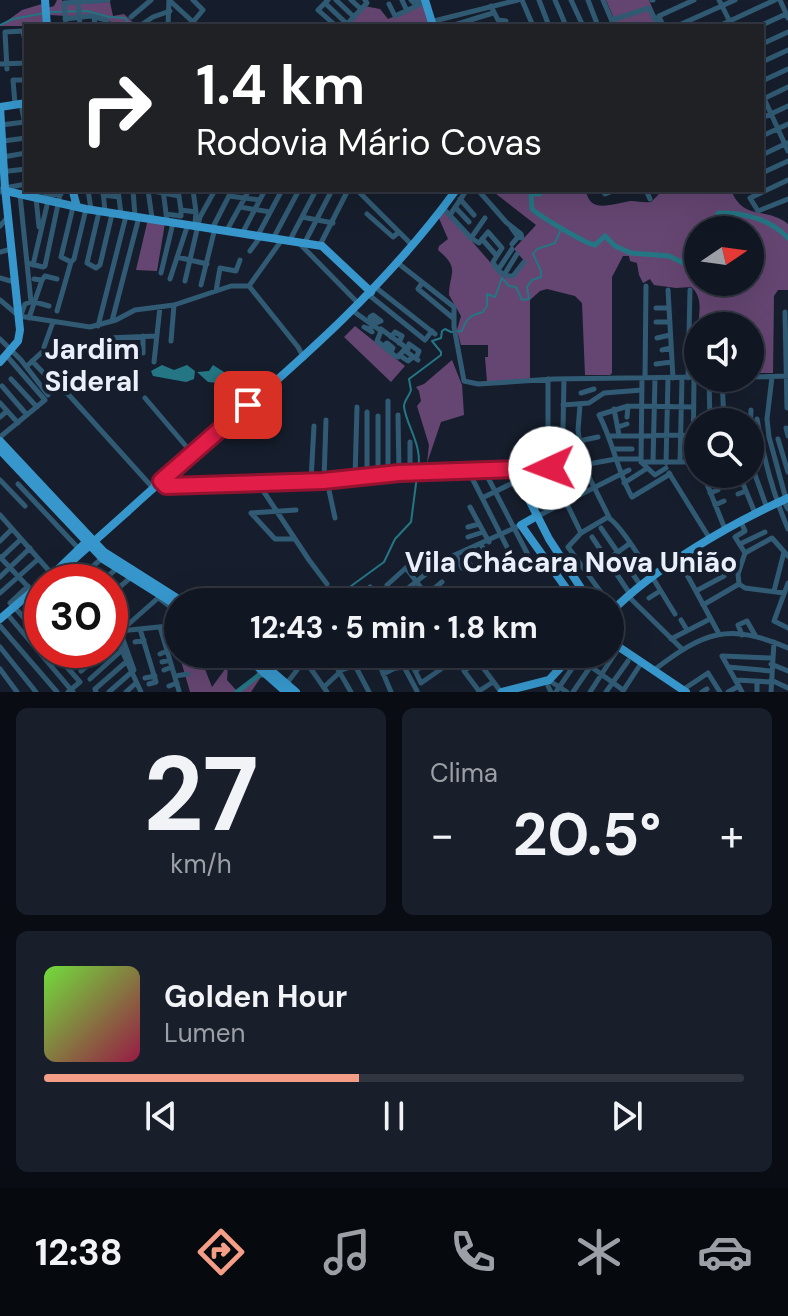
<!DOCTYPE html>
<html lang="pt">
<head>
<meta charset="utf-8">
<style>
  :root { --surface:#101622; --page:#191f2a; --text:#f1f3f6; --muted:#9c9fa5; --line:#303540; --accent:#f49e88 }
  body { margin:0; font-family:"DM Sans",sans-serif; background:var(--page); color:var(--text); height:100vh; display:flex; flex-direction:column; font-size:30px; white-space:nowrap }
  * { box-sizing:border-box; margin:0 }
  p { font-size:26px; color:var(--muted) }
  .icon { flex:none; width:44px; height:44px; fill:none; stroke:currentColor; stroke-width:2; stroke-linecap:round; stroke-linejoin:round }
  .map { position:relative; height:692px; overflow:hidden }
  .drawer { display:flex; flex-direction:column; gap:16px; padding:16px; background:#090c13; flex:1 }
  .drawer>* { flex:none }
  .top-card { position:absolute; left:24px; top:24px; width:740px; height:168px; border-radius:0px; box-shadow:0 8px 32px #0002,0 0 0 2px var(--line); background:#202124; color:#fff; overflow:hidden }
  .needle { width:52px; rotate:77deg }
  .controls { position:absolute; left:684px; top:216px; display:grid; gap:16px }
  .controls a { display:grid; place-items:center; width:80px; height:80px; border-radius:50%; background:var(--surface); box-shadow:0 8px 32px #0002,0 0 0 2px var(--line); font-size:40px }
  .speed { position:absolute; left:24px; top:564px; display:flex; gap:16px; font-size:40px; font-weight:700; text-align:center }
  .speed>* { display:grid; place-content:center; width:104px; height:104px; border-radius:50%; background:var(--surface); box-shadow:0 8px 32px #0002,0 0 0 2px var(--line); line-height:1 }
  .speed .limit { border:12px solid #d22; background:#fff; color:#111 }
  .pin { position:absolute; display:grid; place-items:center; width:68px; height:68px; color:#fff; margin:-34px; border-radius:16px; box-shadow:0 4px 12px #0006 }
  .me { position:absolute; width:88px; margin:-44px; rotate:268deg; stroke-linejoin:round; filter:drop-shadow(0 0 6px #0008) }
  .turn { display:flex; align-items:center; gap:28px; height:168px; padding:0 40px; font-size:36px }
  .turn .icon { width:104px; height:104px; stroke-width:2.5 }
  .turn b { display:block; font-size:56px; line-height:68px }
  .big { font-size:60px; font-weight:700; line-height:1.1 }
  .drawer .tile { flex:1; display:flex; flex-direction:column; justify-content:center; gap:12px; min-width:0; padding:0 28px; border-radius:12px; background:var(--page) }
  .drawer .dial { align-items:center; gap:0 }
  .dial b { font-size:104px; line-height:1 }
  .song { display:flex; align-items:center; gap:24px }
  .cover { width:96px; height:96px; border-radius:12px; background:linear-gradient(135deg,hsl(100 70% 55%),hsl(340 70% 35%)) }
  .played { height:8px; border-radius:4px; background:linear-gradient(90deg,var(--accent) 45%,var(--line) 45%) }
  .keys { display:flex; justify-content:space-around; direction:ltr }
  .heat { display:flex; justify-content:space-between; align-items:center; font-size:44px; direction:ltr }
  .drawer .tiles { flex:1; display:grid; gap:16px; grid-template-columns:1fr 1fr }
  .tile:last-child { grid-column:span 2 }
  .trip { position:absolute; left:164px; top:588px; width:460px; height:80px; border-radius:40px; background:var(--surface); box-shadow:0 8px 32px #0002,0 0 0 2px var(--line); font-weight:700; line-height:80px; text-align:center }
  .tab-bar { display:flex; height:128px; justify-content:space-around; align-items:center; background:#06090e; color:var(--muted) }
  .tab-bar .icon { width:56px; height:56px }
  .tab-bar .on { color:var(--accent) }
  .tab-bar b { font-size:36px; color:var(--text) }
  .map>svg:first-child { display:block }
</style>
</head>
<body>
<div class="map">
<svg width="788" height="692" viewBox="0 0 788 692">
  <rect width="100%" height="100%" fill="#161e2d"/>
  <!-- forest -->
  <path fill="#654672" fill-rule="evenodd" d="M57 0H62V5L110 2 113 16 124 14 137 26H113L114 23 102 18 49 15 48 26H0L22 10 45 3 47 8 54 6Z
    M606 0H649L660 26H617Z
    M424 4 431 26H343L364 6 380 9 388 19Z
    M491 190H586C589 215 614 203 631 201 638 201 644 203 651 202L663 190H731C744 222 766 206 788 224V290H778L774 296 773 373H750V326H698V336L697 334C698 318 705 298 691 287L676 288 654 285 650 279 643 283 639 275 637 263 630 261 629 256H623L612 277V373L610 375H585L582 303 575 296 547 289 540 291 530 300V379L487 382 485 357H488V345H461L457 330 461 316 449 295C449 273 461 269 438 250L439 246 448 239 438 216 444 209 502 276H514L526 263 514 249 536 225ZM698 230H750V282H698Z
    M148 219 165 223 157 271 136 270Z
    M355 326 405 366 391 382 344 337Z
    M452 360 462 385 464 415 441 422 427 463 429 445 417 406 421 401 419 391 416 387 424 384Z
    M179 654H199L212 687 228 665 227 680 236 690 255 677 258 671 263 674 251 692H190Z"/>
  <!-- water -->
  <path fill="#247684" d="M162 365 174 370 187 365 195 371 194 379 186 382 153 376 151 371Z
    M213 365 224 372 243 375 255 372 259 375 252 391 242 387 232 391 226 384 208 382 197 372 209 371Z"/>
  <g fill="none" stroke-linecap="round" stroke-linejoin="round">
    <!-- stream -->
    <path stroke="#247684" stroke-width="2" d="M51 12 87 11 109 17 125 18 131 26
      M0 25 13 19 45 13
      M418 470C423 446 407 427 404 407 404 400 409 397 411 390L409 379 441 355V352L432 341 441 338 442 331 445 329 451 332 462 331C466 319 470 315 483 312L487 306V294L495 297 502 278 509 286 516 287 522 300 529 299 527 287 532 280 541 277V271L533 254 537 249 555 243 561 229
      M343 602 347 589 384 562 395 539 411 522 417 476
      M272 669 279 654"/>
    <!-- river -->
    <path stroke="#247684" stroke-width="5" d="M544 190 539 194H531L532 209C541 217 586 244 595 245L605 236 615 246 631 253 669 256 698 270
      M725 230 716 220 718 213C743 212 770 219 788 238
      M237 692 259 675H266"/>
    <!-- minor -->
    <path stroke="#315b74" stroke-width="5" d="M78 0 80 26
      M169 0 193 22 203 10 193 0
      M328 0 325 3 347 24 367 3 365 0
      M336 0 354 17
      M351 0 361 9
      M402 0 407 11
      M411 0 414 3 421 0
      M522 0 533 26
      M539 0 549 26
      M555 0 566 26
      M571 0 583 26
      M588 0 598 26
      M603 0 614 26
      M652 0H653
      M719 0 732 26
      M780 0 788 18
      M64 3 108 0
      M64 3 66 26
      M325 3 318 10 336 26
      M389 4 395 16 425 2
      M491 6 498 20 506 21
      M94 17 95 26
      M131 17 151 0
      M65 19 91 16 106 20 109 26
      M612 20 649 8 659 26
      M434 21 518 0
      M141 25 153 17 170 11
      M168 26 169 0
      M451 26 493 13
      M663 26 659 16 694 0
      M677 26 735 0
      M719 26 775 0
      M760 26 786 14
      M762 44 788 32
      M762 62 788 50
      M0 64 26 63
      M7 69 5 32 23 31 26 46
      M762 81 788 69
      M762 94 788 151
      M763 99 788 87
      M15 104 13 80H26
      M21 104 26 130
      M762 118 788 106
      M1 125 25 122
      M762 136 788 124
      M3 141 26 138
      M762 155 787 143
      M3 157 26 153
      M0 172 26 169
      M762 173 788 161
      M788 180 750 198 758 211 788 199
      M5 188 26 184
      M88 190 91 209
      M103 190 105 212
      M118 190 121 214
      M133 190 135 216
      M148 190 179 196
      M148 190 152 218
      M163 190 167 221
      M178 190 181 210
      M193 190 196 212 195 224
      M357 190 412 245
      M478 190 506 222 521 234 522 238 518 237 511 227
      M602 190 605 194 615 190
      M646 190 650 199
      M0 192 1 189
      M20 195 31 302 25 304 21 315
      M103 195 119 197
      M229 196 260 200
      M460 199 474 215
      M73 207 61 257 71 262 74 259 86 209
      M240 207 270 212
      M455 207 469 222
      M443 208 471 238
      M181 210 196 212
      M99 212 87 263 96 268 100 265 112 214
      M166 214 181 216V210
      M367 214 393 237 399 232
      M450 215 464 194
      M302 217 333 223
      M485 218 471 238 479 243 488 232 502 248 493 262C496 270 504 277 513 276L524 262
      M0 226 8 217
      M39 227 36 198 61 194
      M213 227 232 190
      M227 230 249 190
      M243 232 265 190
      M258 235 282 190
      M274 237 299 190
      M482 239 496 255
      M290 240 316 190
      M305 242 332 190
      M299 243 357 302
      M512 244 518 237
      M320 245 348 190
      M250 251 261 236
      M0 252 11 249
      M177 257 207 264
      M27 263 43 267 45 266 61 190
      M399 264 454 307V327L464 381 478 384 554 379 698 377
      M33 265 48 201
      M498 270 512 249
      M161 273 173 223
      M504 275 517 254
      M0 278 14 282
      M170 279 188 224
      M42 280 45 276 57 279
      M185 281 200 217 215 190
      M422 283 418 289 453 318
      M201 285 215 228
      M249 286 298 347 304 358
      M249 286 281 241
      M375 287 435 334
      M668 290 673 378
      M216 291 220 268 236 271 240 260
      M369 295 425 340 432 331
      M0 300 19 316 90 327 116 320 135 310 174 305 231 286H249
      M35 302 49 306
      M656 308H669
      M57 311 71 262
      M353 311 381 331 377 341 395 356 398 357 404 350 418 360
      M785 312 787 408
      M29 318 42 280 34 279
      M112 321 139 217
      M656 322H670
      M374 324 381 321 373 315 370 317 375 322
      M98 326 126 216
      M370 329 372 332 364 327 370 329 372 325
      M381 329 408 349
      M391 337 395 332 402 336 399 343
      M657 338 670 335
      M0 339 21 360 48 395
      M171 341 174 305
      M409 344 419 351 417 356
      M383 346 387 343 393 348 391 352
      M44 347 53 322
      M662 350 671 348
      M110 353 107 338 157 336
      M143 353V336
      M399 355 408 361 413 357
      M32 361 57 387 68 394 153 488
      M154 362 160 307
      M656 364 672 362
      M27 366 41 353
      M750 377 788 376
      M772 377 767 419 769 437 786 499
      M642 378 641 462 655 475 666 468
      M645 378 646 286
      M688 378 690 290
      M709 378 710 422
      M722 378 724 422
      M11 379 37 407
      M548 379V465L581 533
      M2 386 27 415
      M581 393 594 389
      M145 398 191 452
      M0 403 18 423
      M563 405 589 403 604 393 642 390
      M580 405 578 430 583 465 610 519C626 530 662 594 675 614
      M614 409 619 435
      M398 415 399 472
      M0 417 7 411
      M627 417 628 406
      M757 419C764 459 772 491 788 529
      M618 427 627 424
      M563 428 564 379
      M786 428 788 436
      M750 435 751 410
      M610 436 693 435
      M0 437 45 400 6 355
      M778 439 788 472
      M579 441 598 437
      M410 442V472
      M614 449H632
      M750 461 767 508
      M641 462H693L694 378
      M653 462 655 378
      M680 462 682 378
      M666 463 668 378
      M484 470 527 553
      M515 470 572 467 616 459H641
      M517 470 519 447
      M469 472 508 549
      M388 473V401
      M669 473 710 539
      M670 474 632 497C617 471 613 441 599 415L628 406 694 407
      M703 474 725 529
      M739 474 755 513
      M378 475V416
      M367 476V412
      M355 478 357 407
      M0 480 25 506
      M311 480 314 426
      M324 480 326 420
      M732 480 740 477
      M327 481 335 518
      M705 482 713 479
      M258 483 309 560 327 584
      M624 483 646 469
      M18 484 79 549
      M710 493 718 490
      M738 494 746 491
      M482 498 519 480
      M783 500 788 509
      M530 501 557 485
      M715 505 724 501
      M470 507 489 542
      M251 513 275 539H295
      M251 513 296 510
      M0 515 51 573
      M538 516 629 470
      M468 527 479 524
      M601 528 641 586
      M468 537 483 532
      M592 537 630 594
      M0 541 11 530
      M740 544 765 532
      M481 545 489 556
      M473 548 478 562
      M464 552 470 564
      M745 553 772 538 788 556
      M456 555 462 568
      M0 557 32 591
      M1 558 20 540
      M448 558 521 525
      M607 560 629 544
      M679 560 718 632
      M406 568 432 602
      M63 571 72 582
      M0 577 30 548
      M75 582 100 560
      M101 582 114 571
      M788 583 774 621 788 628
      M739 584 738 574 745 553 735 537 745 531 741 522
      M739 584 745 588 784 593
      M387 585 419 556
      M370 587 379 602
      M696 591 724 576
      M774 591 784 552
      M0 593 36 561
      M110 595 129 579
      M629 597 682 649
      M649 598 660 591
      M160 599 172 608
      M391 602 432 569
      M418 602 442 582
      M445 602 453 595
      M608 602 568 547 581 533 608 517
      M10 603 28 586
      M703 605 739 584
      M34 607 42 616
      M16 609 42 638
      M28 612 42 600
      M8 615 73 692
      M681 620 687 630
      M0 626 57 692
      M111 627 120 631 178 625
      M160 627 179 691
      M112 629 141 692
      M123 629 158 598
      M140 629 156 682 149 684
      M742 635 738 625 747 621 755 635
      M671 639 710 619
      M135 642 144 640
      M0 647 36 692
      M52 650 80 682 68 692
      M66 654 70 650
      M160 654 167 651
      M329 654 351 692
      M349 654 369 692
      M375 654 391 692
      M392 654 398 668
      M407 654 421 683 441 669
      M473 654 501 692
      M409 659 417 654
      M454 659 460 654
      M478 661 464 671 479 691 493 682
      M75 662 88 650
      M162 662 170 660
      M771 664 788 671
      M403 665 417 691
      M728 667 771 671
      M0 669 17 692
      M311 669 327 692
      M164 670 172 667
      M654 670C704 632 728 622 788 648
      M81 671 105 650
      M339 671 376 658
      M415 671 433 659
      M383 674 410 661
      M175 676 188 674
      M145 678 155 676
      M90 679 121 651
      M736 680 771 682
      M771 680 788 688
      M550 681 567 692
      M757 682V692
      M287 683 297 670
      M169 686 177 683
      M548 686 551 692
      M324 687 340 672
      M684 689 708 673 720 692
      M623 691 640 665
      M96 692 95 689 126 662
      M109 692 134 670 120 631
      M126 692 136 683
      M556 692 579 658 623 690
      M573 692 599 654
      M590 692 616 652
      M606 692 628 661
      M702 692 707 689
      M728 692 739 686
      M742 692 722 656 771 658
      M771 692 774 642"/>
    <!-- major -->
    <path stroke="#3797cc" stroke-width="8" d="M45 0 47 26
      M425 0 433 26
      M6 191 86 209 322 246 371 292
      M73 192 77 207
      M0 362 18 341 20 330 5 188 0 107 26 103
      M0 441 104 552 183 602
      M0 450 103 559 178 606
      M155 485 327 481 399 473 514 470 549 539 590 602
      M127 512C242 407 363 318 456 190
      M537 516 521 525 576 602
      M53 574 84 544
      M610 613C654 568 730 524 788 498
      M0 619 42 583
      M610 641 686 692
      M243 654 286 692
      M252 654 296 692
      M502 692 549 680 573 654"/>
    <!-- major-bridge -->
    <path stroke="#3797cc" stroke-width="8" d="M62 570 127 512"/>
  </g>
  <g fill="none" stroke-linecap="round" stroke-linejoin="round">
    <!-- route casing -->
    <g stroke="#92132f" stroke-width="20">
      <path id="route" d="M248 405 161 481 166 486 323 481 399 473 550 468"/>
    </g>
    <!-- route -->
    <use href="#route" stroke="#e11d48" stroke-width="14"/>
  </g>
  <g text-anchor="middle" stroke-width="8" stroke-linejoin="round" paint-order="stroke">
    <!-- quarter labels -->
    <g font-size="28" font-weight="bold" fill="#eaf0fb" stroke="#161e2d">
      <text x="92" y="359">Jardim<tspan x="92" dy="32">Sideral</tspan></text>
      <text x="571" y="572">Vila Chácara Nova União</text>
    </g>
  </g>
</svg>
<div class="controls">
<a><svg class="needle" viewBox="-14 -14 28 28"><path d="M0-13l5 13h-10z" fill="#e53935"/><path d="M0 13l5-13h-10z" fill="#9c9fa5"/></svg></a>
<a><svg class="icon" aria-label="sound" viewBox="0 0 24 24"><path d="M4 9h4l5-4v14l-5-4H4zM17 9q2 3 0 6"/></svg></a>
<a><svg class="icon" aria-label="search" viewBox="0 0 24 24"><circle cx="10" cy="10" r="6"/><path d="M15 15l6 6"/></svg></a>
</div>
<div class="speed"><div class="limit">30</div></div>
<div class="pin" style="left:248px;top:405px;background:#d93025"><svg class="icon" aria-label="arrive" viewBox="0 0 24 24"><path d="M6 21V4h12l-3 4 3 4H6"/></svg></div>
<svg class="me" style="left:550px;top:468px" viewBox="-20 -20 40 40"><circle r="19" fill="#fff"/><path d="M0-13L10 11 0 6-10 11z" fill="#e11d48"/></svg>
<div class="trip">12:43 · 5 min · 1.8 km</div>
<div class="top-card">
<div class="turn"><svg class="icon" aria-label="right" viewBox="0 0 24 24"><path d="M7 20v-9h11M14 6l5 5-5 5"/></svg><div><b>1.4 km</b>Rodovia Mário Covas</div></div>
</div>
</div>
<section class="drawer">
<div class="tiles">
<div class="tile dial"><b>27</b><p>km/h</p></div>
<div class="tile"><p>Clima</p>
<div class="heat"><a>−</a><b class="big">20.5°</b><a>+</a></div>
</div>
<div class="tile">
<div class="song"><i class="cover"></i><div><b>Golden Hour</b><p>Lumen</p></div></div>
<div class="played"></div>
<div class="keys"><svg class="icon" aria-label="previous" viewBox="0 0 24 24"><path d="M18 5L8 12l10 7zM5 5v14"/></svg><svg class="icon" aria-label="pause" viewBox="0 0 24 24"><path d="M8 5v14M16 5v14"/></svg><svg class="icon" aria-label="next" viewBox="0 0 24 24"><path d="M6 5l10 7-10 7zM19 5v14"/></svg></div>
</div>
</div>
</section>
<nav class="tab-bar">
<b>12:38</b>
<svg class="icon on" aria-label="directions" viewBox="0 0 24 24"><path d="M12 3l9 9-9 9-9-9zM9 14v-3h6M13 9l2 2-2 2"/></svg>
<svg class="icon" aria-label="music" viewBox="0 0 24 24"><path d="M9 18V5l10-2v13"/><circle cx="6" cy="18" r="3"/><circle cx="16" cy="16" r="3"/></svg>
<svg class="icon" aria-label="phone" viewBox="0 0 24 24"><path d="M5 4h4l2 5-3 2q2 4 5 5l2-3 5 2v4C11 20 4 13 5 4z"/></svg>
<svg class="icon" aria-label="climate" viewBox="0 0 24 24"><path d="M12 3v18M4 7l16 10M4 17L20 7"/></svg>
<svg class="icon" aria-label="car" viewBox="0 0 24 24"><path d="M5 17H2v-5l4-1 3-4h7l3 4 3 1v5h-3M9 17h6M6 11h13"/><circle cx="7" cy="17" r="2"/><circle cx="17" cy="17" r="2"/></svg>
</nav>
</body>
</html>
